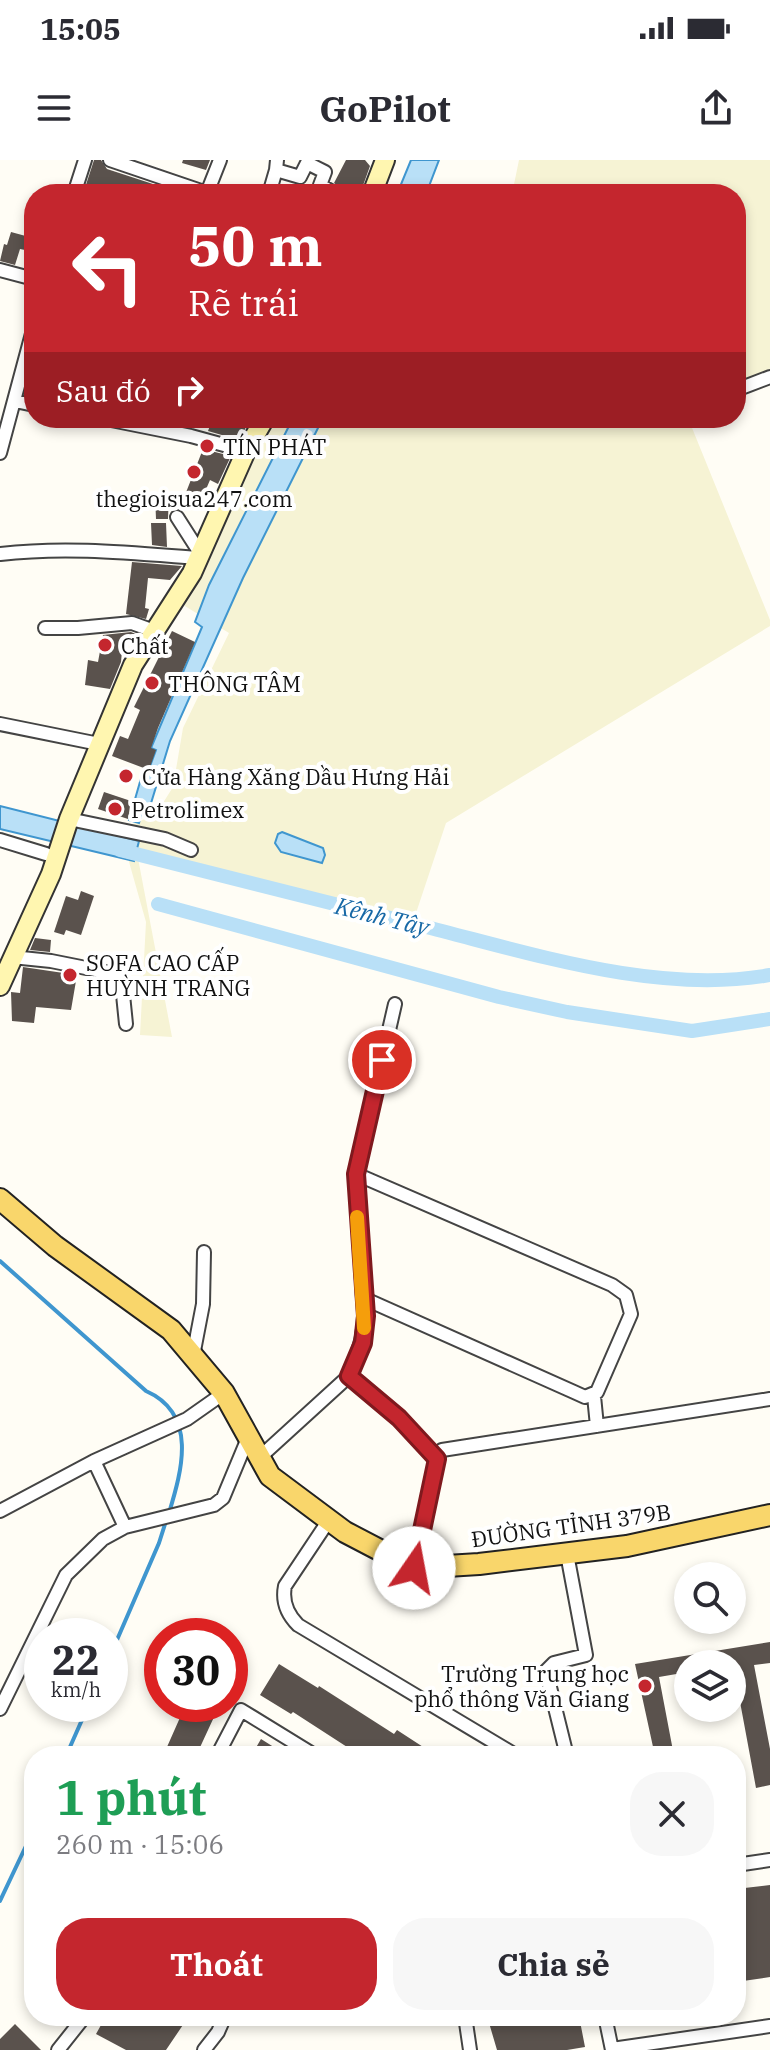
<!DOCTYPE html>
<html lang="vi">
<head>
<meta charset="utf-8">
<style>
	body { margin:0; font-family:"IBM Plex Serif",serif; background:#f7f7f7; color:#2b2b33; height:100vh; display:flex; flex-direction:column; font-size:30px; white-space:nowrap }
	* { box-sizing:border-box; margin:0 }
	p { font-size:26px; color:#7c7c81 }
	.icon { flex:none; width:44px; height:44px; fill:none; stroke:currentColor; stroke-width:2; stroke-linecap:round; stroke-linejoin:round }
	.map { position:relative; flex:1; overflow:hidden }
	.sheet { position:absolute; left:24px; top:1586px; width:722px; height:280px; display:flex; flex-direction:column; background:#fff; border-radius:32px; box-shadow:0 4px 12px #0003 }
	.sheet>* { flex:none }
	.top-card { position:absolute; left:24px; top:24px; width:722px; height:244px; border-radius:32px; box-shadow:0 4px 12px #0003; background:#c4262e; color:#fff; overflow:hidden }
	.fabs { position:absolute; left:674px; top:1402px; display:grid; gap:16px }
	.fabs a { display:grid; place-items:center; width:72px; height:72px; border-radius:50%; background:#fff; box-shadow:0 4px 12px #0003; font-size:40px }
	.speed { position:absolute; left:24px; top:1458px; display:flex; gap:16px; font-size:40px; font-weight:700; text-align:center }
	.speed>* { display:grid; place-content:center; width:104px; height:104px; border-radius:50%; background:#fff; box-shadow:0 4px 12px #0003; line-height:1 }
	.speed small { font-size:20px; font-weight:400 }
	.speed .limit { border:12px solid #d22; background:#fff; color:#111 }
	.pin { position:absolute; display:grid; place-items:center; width:68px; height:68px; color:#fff; margin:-34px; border:4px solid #fff; border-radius:50%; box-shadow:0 2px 8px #0007 }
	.me { position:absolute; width:88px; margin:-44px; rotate:12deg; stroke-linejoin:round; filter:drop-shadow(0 0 6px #0008) }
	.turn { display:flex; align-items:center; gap:28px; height:168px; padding:0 32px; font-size:36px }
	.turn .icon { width:104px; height:104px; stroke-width:2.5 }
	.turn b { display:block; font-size:56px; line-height:68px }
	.then { display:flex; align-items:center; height:76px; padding:0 32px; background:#0003; gap:16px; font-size:30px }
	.round { display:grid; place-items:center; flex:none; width:84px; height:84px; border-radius:32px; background:#f7f7f7 }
	.summary { display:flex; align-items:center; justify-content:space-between; height:136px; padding:0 32px }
	h1 { font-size:48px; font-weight:800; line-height:60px; color:#1e9e55 }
	.cta { display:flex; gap:16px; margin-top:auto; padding:16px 32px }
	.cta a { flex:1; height:92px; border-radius:32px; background:#c4262e; color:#fff; font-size:32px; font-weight:800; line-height:92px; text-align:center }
	.cta a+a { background:#f7f7f7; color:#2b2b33 }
	.status { display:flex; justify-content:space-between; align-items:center; height:56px; padding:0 40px; background:#fff; direction:ltr }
	.status svg { height:22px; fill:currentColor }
	header { display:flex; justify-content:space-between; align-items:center; height:104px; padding:0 32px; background:#fff; font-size:36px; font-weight:800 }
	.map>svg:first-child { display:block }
</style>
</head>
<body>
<div class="status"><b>15:05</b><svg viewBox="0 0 49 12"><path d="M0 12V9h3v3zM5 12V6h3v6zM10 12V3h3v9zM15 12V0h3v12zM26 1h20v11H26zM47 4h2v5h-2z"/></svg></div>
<header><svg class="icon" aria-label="menu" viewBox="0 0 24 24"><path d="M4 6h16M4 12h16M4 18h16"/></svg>GoPilot<svg class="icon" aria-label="share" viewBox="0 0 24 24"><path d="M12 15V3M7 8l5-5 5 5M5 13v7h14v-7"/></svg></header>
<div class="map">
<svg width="770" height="1890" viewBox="0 0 770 1890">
	<rect width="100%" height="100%" fill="#fffdf5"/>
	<path fill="#f6f3d4" d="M519 0H770V219L736 231V34H512Z
		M265 258H688L770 460V466L446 663 412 765 137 693 172 877 140 875 146 762 120 670 156 654 173 627 183 568 229 473 175 440Z"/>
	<path fill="#b9e0f7" stroke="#3f96cf" stroke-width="2" d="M411 0H439L426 34H397Z
		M293 258H323L243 418 170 581 148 653 142 652 139 663 129 660 144 608 149 609 156 590 151 588 202 467 195 462 209 425Z
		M0 646 139 681 134 701 0 669Z
		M282 672 323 688 325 695 322 703 281 692 275 683 278 674Z"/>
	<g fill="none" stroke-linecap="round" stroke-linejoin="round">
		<path stroke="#3f96cf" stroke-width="4" d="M0 1101 146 1231C198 1254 182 1310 169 1353
			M110 1496 159 1383 166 1361
			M66 1596 89 1544
			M0 1741 34 1669"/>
		<path stroke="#b9e0f7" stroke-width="14" d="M120 690C221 716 322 740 422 766 531 793 657 835 770 815
			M158 744 499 837 567 852 692 871 770 859"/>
	</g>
	<path fill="#5a524d" d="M94 0H101L107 9 156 25 154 34H83Z
		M183 0H210L206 10 182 3Z
		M346 0H365L370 6 360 34H348L334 23Z
		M11 72 33 78 30 91 20 89 15 105 0 101 4 84 7 85Z
		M213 258H251L239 280 208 271Z
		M203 289 231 296 218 324 210 320 201 341 185 335Z
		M169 333 168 359H156L155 334Z
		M151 363H166L167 387 152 385Z
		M132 402 182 406 170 420 148 418 145 448 149 449 146 459 126 454Z
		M172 471 195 482 158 568 151 588 156 590 149 610 112 596 120 576 128 579 140 550 134 547Z
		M131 472 136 474V478L134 481 123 480 121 502 110 529 85 525 88 500 98 502 103 475Z
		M104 632 131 641 128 659 98 649Z
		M81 731 94 736 81 775 66 770 64 775 54 772 66 736 78 740Z
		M35 778 51 780 50 792 30 790Z
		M23 807 77 815 71 850 36 847 34 863 12 861 11 832 20 833Z
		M770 1482V1503L754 1505 770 1589V1625L756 1628 733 1504H688V1512L659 1517 674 1596H655L635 1504Z
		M279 1504 318 1528 319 1526 394 1574 397 1570 437 1596H361L293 1552 291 1554 260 1535Z
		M186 1544H220L196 1596H163Z
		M261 1579 288 1596H251Z
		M770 1725V1817L736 1822V1729Z
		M106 1856H189L166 1890H126L96 1874Z
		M487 1856H524L527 1865 579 1856 585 1887 567 1890H497Z
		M15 1864 41 1890H0V1879Z"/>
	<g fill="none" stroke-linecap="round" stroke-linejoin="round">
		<defs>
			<path id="street" d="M110 0 210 34
				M277 0 276 10 300 17 307 3 325 12 320 25 336 34
				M207 33 220 0
				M74 34 85 0
				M269 34 276 10
				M0 110 34 119
				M736 230 770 217
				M15 241 34 245
				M101 258 191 276 246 291
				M0 293 34 166
				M177 357 200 393
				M0 394C66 386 132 393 198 398
				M45 468H78L132 463 154 471
				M0 564 99 584
				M69 659 165 679 191 690
				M0 680 46 694
				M12 797 51 801 121 815 126 864
				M356 1014 612 1125 626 1135 631 1154 597 1232 585 1237 574 1232 363 1138 356 1014 395 844
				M363 1138C367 1168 360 1189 349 1216L399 1258 437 1299
				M193 1196 203 1144 204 1092
				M594 1236 597 1266
				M259 1298 349 1216
				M0 1351 94 1301 187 1259 224 1233
				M329 1360 285 1426C282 1441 287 1454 298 1465L517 1596
				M125 1367 214 1345 223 1338 248 1278
				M567 1394 586 1495 554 1503 546 1511 567 1596
				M414 1408 437 1299 442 1290 770 1239
				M0 1549 66 1415 103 1379 125 1367 94 1301
				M217 1596 241 1550 316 1596
				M736 1705 770 1700
				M465 1856 470 1890
				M605 1856 612 1890
				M612 1889 770 1866
				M58 1890 85 1856
				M204 1890 218 1872 225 1856"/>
			<path id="secondary" d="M372 34 385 0
				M0 826 51 714 69 659 133 505 192 413 246 291 265 258"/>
			<path id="primary" d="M0 1039 55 1086 171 1170 224 1233 270 1316 345 1372 414 1408 479 1404 627 1386 770 1355"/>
		</defs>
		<use href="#street" stroke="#444" stroke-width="16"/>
		<use href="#secondary" stroke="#333" stroke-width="22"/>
		<use href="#primary" stroke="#222" stroke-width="24"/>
		<use href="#street" stroke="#fff" stroke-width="12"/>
		<use href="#secondary" stroke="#fff6b0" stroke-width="18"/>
		<use href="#primary" stroke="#f9d66b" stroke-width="20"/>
	</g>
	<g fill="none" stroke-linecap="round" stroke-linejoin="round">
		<defs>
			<path id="route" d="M382 900 356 1014 366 1156 363 1183 349 1216 399 1258 437 1299 414 1408"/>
		</defs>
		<use href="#route" stroke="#7f191e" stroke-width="20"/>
		<use href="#route" stroke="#c4262e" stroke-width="14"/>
		<path stroke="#f59e0b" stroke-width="14" d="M357 1057 364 1168"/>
	</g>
	<g fill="#c4262e" stroke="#fff" stroke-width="3">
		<circle cx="207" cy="286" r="8"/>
		<circle cx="194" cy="312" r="8"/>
		<circle cx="105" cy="485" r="8"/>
		<circle cx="152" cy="523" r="8"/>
		<circle cx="126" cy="616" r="8"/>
		<circle cx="115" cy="649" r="8"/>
		<circle cx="70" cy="815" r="8"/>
		<circle cx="645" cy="1526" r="8"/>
	</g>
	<g text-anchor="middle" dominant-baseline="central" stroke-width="8" stroke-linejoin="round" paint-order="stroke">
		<g font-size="22" fill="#111" stroke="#fff" text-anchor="start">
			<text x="223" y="286">TÍN PHÁT</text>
			<text x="194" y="338" text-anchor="middle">thegioisua247.com</text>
			<text x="121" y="485">Chất</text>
			<text x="168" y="523">THÔNG TÂM</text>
			<text x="142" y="616">Cửa Hàng Xăng Dầu Hưng Hải</text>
			<text x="131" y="649">Petrolimex</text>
			<text x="86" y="802">SOFA CAO CẤP<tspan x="86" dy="25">HUỲNH TRANG</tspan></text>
			<text x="629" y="1513" text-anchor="end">Trường Trung học<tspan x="629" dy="25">phổ thông Văn Giang</tspan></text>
		</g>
		<g font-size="22" fill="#111" stroke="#fff">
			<text transform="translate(571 1365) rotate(-8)">ĐƯỜNG TỈNH 379B</text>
		</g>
		<g font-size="24" font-style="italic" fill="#1768a6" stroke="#fff">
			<text transform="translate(382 756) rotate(14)">Kênh Tây</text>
		</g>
	</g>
</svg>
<div class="fabs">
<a><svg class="icon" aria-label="search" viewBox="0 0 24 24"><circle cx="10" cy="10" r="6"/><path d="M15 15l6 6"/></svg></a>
<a><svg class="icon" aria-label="layers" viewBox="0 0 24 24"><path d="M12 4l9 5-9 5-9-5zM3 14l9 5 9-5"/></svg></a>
</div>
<div class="speed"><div>22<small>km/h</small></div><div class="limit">30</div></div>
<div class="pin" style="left:382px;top:900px;background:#d93025"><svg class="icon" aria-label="arrive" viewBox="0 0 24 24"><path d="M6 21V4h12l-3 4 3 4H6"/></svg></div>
<svg class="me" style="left:414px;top:1408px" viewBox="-20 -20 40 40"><circle r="19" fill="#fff"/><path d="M0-13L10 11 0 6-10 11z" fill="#c4262e"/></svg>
<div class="top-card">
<div class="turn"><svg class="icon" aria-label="left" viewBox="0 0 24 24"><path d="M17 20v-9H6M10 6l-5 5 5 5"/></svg><div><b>50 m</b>Rẽ trái</div></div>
<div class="then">Sau đó<svg class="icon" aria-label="right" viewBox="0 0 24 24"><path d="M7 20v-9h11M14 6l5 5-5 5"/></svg></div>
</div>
<section class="sheet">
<div class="summary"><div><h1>1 phút</h1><p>260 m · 15:06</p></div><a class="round"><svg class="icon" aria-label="close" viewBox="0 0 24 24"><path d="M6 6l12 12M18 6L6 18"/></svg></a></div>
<div class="cta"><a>Thoát</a><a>Chia sẻ</a></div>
</section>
</div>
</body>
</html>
